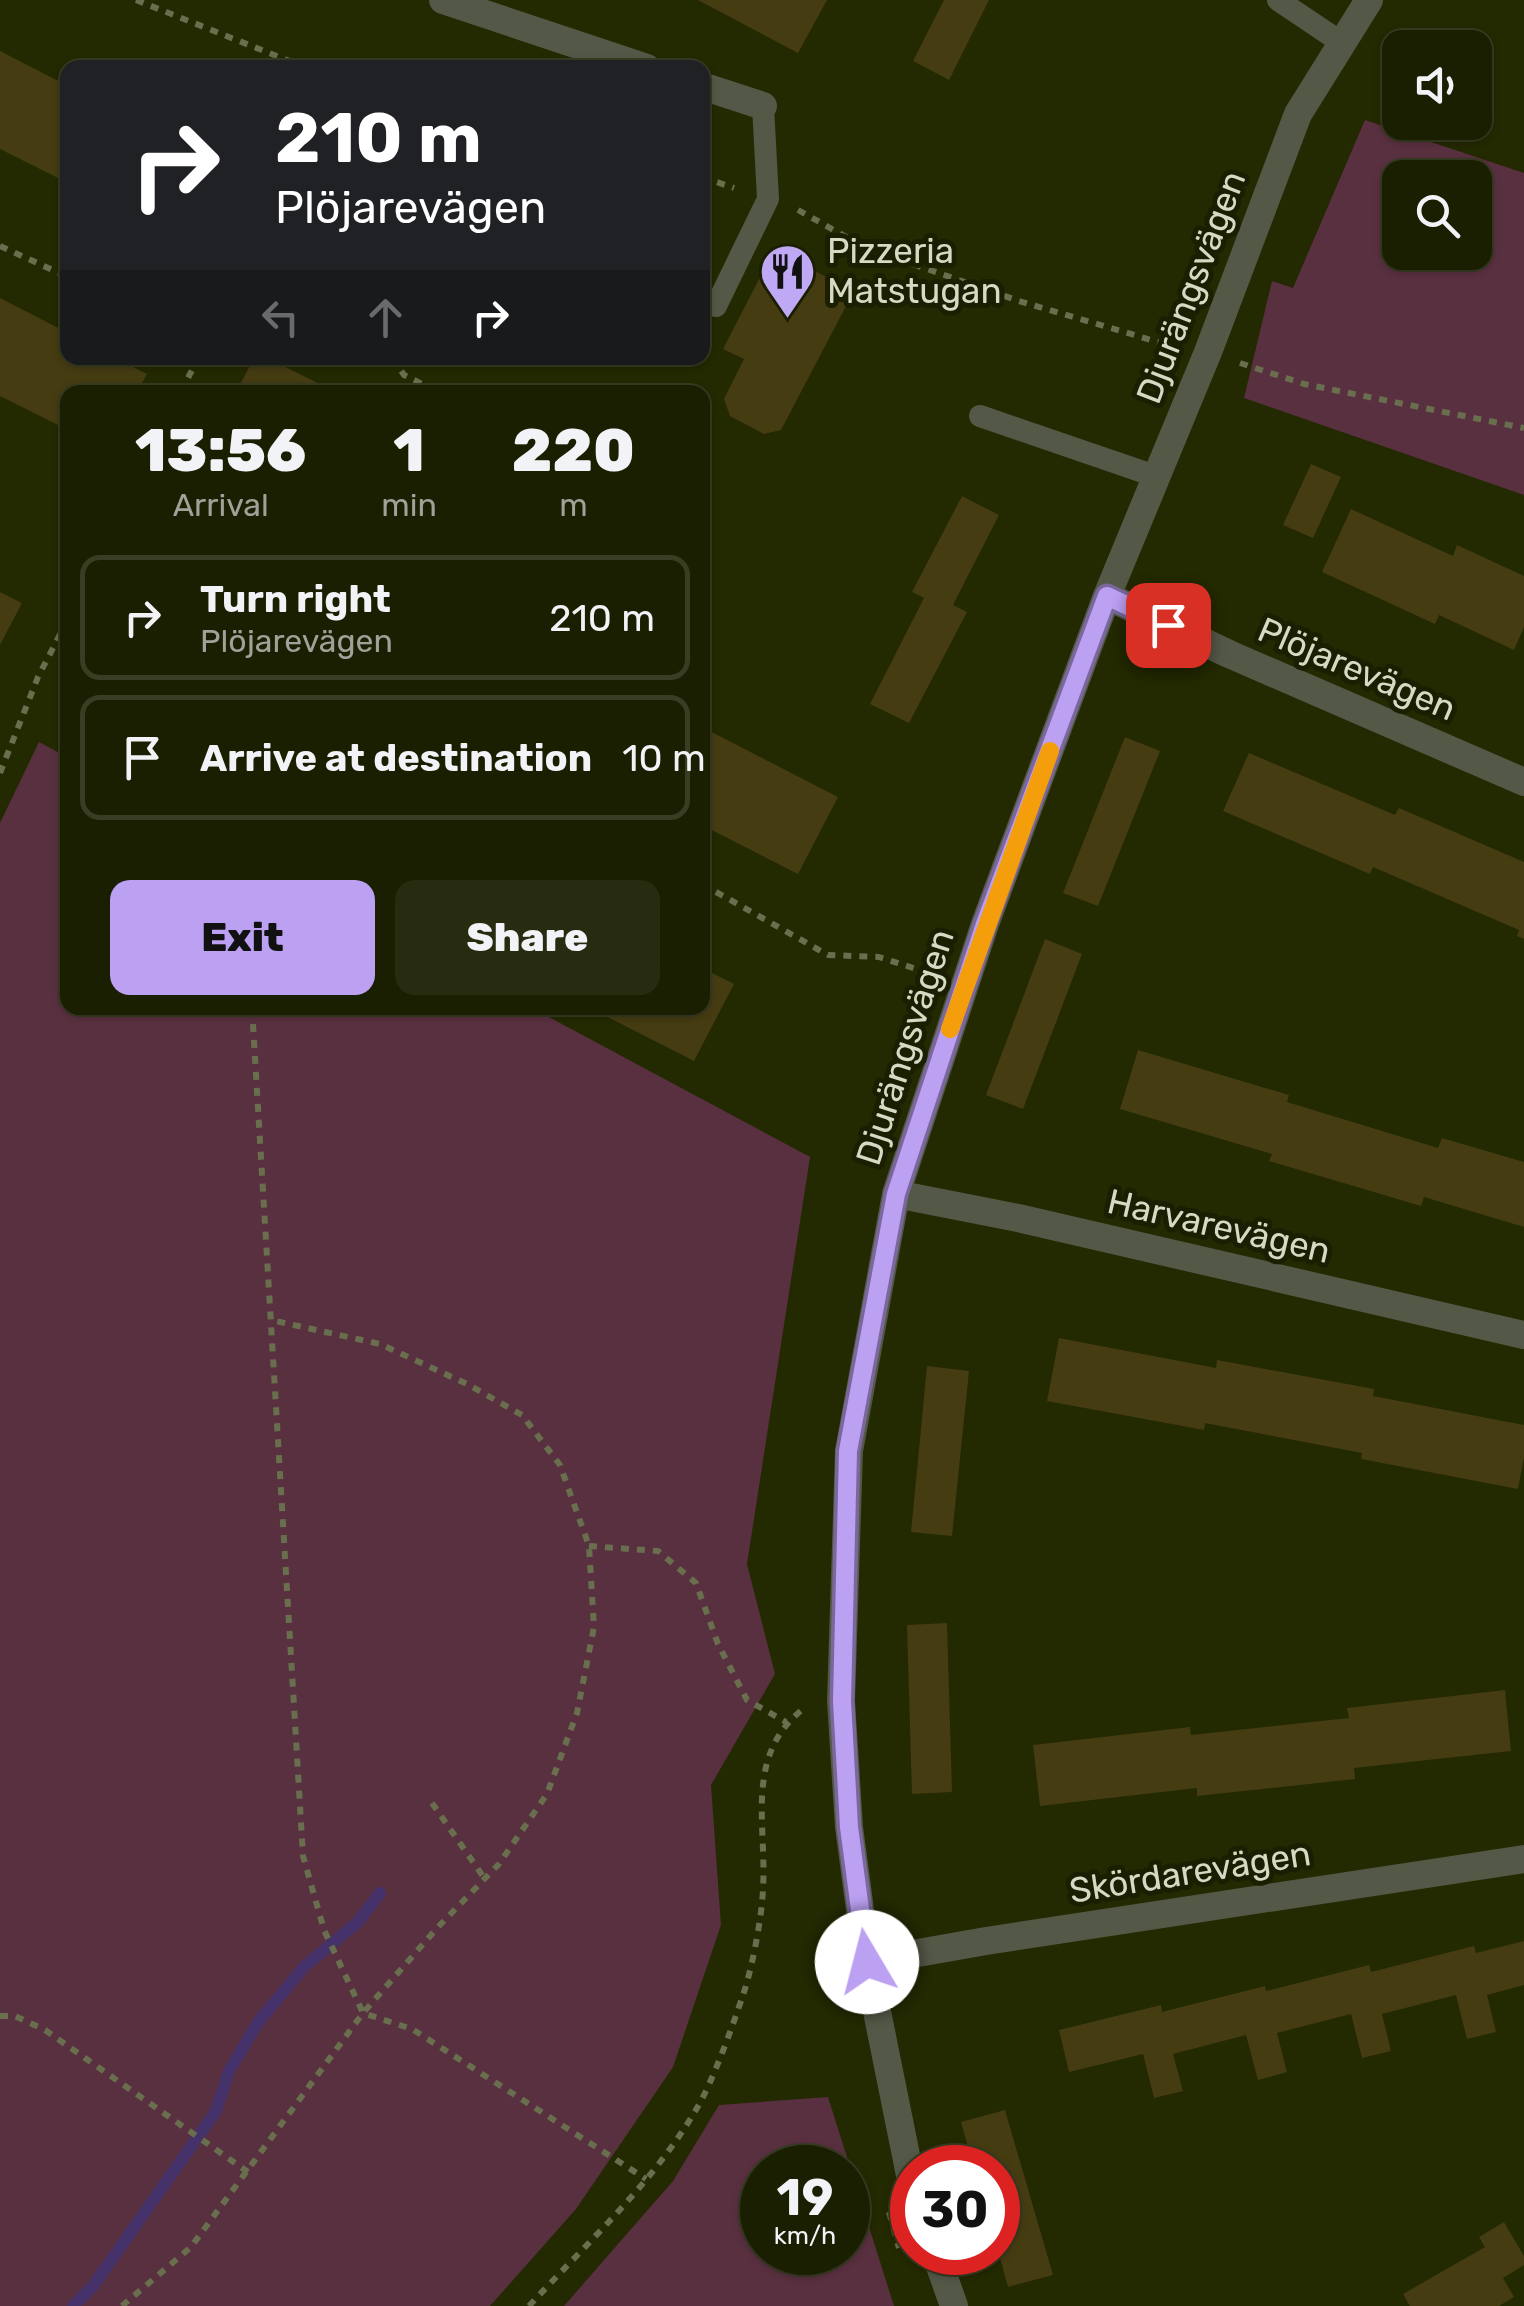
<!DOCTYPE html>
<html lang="en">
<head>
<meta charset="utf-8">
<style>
	body { margin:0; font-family:Rubik,sans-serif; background:#272c10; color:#f1f3f6; height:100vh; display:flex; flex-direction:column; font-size:38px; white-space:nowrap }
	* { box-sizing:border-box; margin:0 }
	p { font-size:32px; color:#9fa299 }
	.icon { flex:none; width:55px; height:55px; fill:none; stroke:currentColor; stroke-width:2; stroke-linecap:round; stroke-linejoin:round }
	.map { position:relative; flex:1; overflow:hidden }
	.details { position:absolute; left:60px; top:385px; width:650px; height:630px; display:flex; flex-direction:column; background:#1a1f01; border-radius:20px; box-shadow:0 2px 8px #0004,0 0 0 2px #383d23 }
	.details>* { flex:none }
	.banner { position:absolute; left:60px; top:60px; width:650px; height:305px; border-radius:20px; box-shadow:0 2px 8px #0004,0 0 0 2px #383d23; background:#202124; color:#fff; overflow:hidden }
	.buttons { position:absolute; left:1382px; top:30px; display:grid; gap:20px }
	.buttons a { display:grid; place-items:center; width:110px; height:110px; border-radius:20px; background:#1a1f01; box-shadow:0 2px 8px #0004,0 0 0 2px #383d23; font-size:50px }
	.speed { position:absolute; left:740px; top:2145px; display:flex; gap:20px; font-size:50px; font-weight:700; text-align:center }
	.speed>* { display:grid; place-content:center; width:130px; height:130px; border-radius:50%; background:#1a1f01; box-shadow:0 2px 8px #0004,0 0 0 2px #383d23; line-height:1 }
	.speed small { font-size:25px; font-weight:400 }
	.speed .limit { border:15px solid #d22; background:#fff; color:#111 }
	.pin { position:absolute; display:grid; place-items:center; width:85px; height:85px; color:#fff; margin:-42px; border-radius:20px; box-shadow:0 5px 15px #0006 }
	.me { position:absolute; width:110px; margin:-55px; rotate:352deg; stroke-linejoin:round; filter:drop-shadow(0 0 8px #0008) }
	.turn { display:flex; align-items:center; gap:35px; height:210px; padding:0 50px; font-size:45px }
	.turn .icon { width:130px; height:130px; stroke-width:2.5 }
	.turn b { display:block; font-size:70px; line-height:85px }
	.lanes { display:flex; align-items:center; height:95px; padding:0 50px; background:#0003; justify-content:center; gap:50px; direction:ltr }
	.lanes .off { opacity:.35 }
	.eta { display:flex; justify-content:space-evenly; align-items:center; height:170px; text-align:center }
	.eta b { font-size:60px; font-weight:800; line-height:70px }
	.button { display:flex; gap:20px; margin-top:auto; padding:20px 50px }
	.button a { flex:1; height:115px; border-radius:20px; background:#bca0f2; color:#111; font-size:40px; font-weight:800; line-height:115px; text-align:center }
	.button a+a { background:#272c10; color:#f1f3f6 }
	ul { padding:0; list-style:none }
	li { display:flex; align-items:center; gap:30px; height:125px; margin:0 20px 15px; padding:0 30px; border:5px solid #383d23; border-radius:20px }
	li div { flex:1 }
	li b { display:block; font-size:38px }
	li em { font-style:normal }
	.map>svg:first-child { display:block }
</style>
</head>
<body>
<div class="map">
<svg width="1524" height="2306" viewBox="0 0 1524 2306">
	<rect width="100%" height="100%" fill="#232901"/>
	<path fill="#59303f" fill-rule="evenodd" d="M1365 120 1524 173V495L1244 398 1272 281 1293 288ZM1400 178H1475V252H1400Z
		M39 742 67 757 68 1008H532L810 1157 747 1564 775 1674 711 1785 721 1925 673 2067 576 2209 490 2306H0V823Z
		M828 2097 894 2306H564L673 2181 719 2105ZM762 2168H848V2252H762Z"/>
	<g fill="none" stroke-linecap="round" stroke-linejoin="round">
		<path stroke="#45326a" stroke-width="12" d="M73 2306 93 2286 216 2111 229 2071 259 2021 305 1966 358 1922 380 1893"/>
	</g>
	<path fill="#453c12" d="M698 0H827L798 53Z
		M944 0H989L949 80 913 61Z
		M0 51 68 86V183L0 149Z
		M774 250 854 291 781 430 764 434 730 416 724 399 744 359 723 349Z
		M0 298 68 333V358H115L147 374 137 392H68V430L0 396Z
		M254 358H267L336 392H236Z
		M1311 464 1341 477 1313 538 1283 525Z
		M962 496 999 515 953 605 967 612 909 723 870 704 924 598 912 592Z
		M1351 509 1453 556 1457 545 1524 576V627L1514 650 1439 615 1435 624 1322 572Z
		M0 592 22 603 0 645Z
		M702 727 838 797 798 874 702 825Z
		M1125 737 1160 751 1098 906 1063 893Z
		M1249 753 1395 815 1399 808 1524 862V939L1517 936 1519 930 1373 867 1370 874 1223 811Z
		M1045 939 1082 954 1023 1109 986 1095Z
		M702 968 734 984 694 1061 590 1008H702Z
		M1138 1050 1289 1095 1287 1102 1438 1148 1442 1138 1524 1162V1227L1424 1197 1421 1206 1269 1161 1272 1154 1120 1109Z
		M1059 1338 1216 1368 1217 1360 1374 1389 1373 1396 1524 1425V1457L1518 1489 1361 1459 1362 1453 1205 1423 1204 1430 1047 1401Z
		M927 1366 969 1371 952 1536 911 1532Z
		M947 1623 952 1792 912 1794 907 1625Z
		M1505 1690 1511 1751 1354 1768 1355 1779 1197 1796V1788L1040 1806 1033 1745 1190 1727 1191 1735 1349 1718 1347 1708Z
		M1524 1941V1985L1487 1995 1496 2032 1467 2039 1456 1995 1382 2014 1391 2051 1362 2058 1351 2014 1277 2033 1287 2072 1258 2080 1246 2035 1173 2054 1183 2091 1154 2098 1143 2054 1069 2072 1059 2030 1161 2005 1162 2012 1265 1986 1266 1991 1369 1965 1371 1972 1474 1946 1476 1953Z
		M1005 2110 1053 2275 1008 2287 998 2250V2168H974L961 2122Z
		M1504 2222 1524 2256V2265L1503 2278 1514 2297 1499 2306H1410L1403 2294 1485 2247 1479 2237Z"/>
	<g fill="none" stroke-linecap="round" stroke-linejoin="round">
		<path stroke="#696f4e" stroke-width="6" stroke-dasharray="8 8" stroke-linecap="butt" d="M136 0 307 68
			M702 177 734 188
			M798 210 864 247 1019 301 1175 347
			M0 246 68 277
			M392 358 404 375 438 392
			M1240 363 1304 384 1524 428
			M181 392 198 358
			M0 773 38 677 68 619
			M702 884 828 955 879 957 935 975
			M252 1008 303 1856 324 1930 363 2013 412 2029 646 2179
			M589 1546 658 1551 696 1583 718 1644 747 1700 786 1722
			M432 1803 485 1879
			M0 2016H15L45 2030 248 2172
			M889 2212 899 2248
			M122 2306 191 2247 363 2013 438 1927 499 1864 547 1794 577 1713 594 1627 589 1546 560 1465 522 1415 467 1384 380 1344 271 1320
			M529 2306C587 2243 654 2182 697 2108 713 2081 733 2025 743 1995 752 1969 762 1917 763 1889 767 1822 743 1753 807 1706"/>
		<path stroke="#545847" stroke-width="22" d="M1278 0 1342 43
			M716 306 768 199 763 106
			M980 416 1155 476"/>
		<path stroke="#545847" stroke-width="28" d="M443 0 647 68
			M702 86 763 106
			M1107 596 1229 654 1524 782
			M896 1194 1018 1218 1524 1335
			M867 1962 986 1941 1524 1859
			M912 2185 867 1962 849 1827 841 1701 849 1451 896 1194 985 924 1107 596 1208 352 1298 114 1369 0
			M935 2252 954 2306"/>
	</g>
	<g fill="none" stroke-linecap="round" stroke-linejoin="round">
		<defs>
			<path id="route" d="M867 1962 849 1827 842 1701 848 1451 896 1194 985 924 1107 596 1168 625"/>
		</defs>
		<use href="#route" stroke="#7a689d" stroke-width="25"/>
		<use href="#route" stroke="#bca0f2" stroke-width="18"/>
		<path stroke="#f59e0b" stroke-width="18" d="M950 1029 1050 751"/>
	</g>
	<defs>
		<symbol id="restaurant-pin" viewBox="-11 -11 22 30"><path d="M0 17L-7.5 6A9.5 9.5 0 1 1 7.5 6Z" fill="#bfa9f4" stroke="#1a1f02"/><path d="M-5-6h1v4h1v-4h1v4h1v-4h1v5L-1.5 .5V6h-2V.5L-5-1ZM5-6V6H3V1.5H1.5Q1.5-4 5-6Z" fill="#111"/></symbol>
	</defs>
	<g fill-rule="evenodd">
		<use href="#restaurant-pin" x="756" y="240" width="63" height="86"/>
	</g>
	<g text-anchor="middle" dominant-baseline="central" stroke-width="10" stroke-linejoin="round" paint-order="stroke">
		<g font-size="35" fill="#d5dac4" stroke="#1a1f02" text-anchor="start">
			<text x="827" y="251">Pizzeria<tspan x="827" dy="40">Matstugan</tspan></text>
		</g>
		<g font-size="35" fill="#d5dac4" stroke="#1a1f02">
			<text transform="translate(1191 287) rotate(-69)">Djurängsvägen</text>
			<text transform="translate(1357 669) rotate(23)">Plöjarevägen</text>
			<text transform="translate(905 1047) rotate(-72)">Djurängsvägen</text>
			<text transform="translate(1219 1226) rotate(13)">Harvarevägen</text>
			<text transform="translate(1190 1872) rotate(-9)">Skördarevägen</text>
		</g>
	</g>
</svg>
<div class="buttons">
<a><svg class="icon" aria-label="sound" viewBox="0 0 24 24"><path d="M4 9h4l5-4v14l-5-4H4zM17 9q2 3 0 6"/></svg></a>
<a><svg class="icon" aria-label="search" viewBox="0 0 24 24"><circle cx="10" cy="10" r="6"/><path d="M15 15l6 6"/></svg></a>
</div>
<div class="speed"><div>19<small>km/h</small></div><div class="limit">30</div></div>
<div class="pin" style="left:1168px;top:625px;background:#d93025"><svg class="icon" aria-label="arrive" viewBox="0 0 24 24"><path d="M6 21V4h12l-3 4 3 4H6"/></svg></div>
<svg class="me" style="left:867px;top:1962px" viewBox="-20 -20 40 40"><circle r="19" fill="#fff"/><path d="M0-13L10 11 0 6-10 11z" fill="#bca0f2"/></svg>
<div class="banner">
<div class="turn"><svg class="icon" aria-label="right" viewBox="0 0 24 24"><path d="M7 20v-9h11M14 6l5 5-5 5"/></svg><div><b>210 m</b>Plöjarevägen</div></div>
<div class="lanes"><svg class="icon off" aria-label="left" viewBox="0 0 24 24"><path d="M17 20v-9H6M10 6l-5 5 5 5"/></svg><svg class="icon off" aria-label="ahead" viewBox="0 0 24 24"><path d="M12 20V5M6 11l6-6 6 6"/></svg><svg class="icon" aria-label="right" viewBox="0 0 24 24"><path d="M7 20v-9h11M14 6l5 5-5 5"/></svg></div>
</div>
<section class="details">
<div class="eta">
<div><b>13:56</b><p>Arrival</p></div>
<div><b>1</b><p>min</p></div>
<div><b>220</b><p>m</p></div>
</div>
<ul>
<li><svg class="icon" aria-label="right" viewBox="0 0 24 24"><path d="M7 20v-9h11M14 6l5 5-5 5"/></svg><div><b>Turn right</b><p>Plöjarevägen</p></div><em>210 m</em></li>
<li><svg class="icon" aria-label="arrive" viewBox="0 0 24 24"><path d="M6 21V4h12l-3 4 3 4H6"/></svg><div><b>Arrive at destination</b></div><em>10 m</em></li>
</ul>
<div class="button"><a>Exit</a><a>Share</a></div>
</section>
</div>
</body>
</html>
